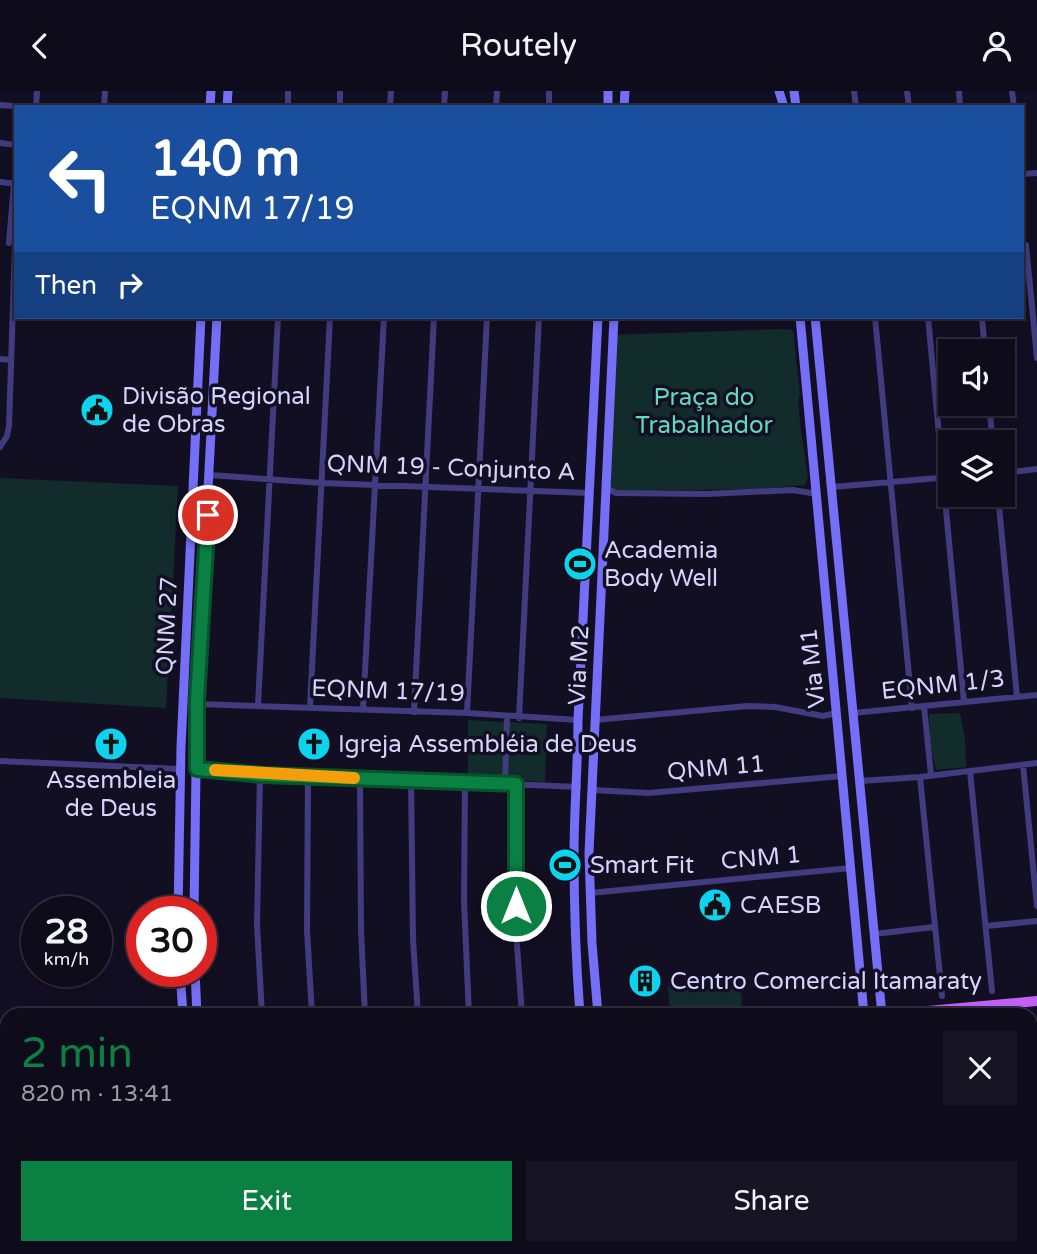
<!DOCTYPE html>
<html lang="en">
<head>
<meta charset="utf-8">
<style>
	body { margin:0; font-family:"Varela Round",sans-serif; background:#171423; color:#f1f3f6; height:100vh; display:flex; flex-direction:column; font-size:26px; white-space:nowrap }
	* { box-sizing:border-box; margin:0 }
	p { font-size:23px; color:#9b9ba2 }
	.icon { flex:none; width:38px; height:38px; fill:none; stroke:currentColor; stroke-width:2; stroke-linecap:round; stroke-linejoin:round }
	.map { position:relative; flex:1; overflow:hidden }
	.details { position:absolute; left:0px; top:917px; width:1038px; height:247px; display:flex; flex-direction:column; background:#0e0b1a; border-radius:21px 21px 0 0; box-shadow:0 4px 10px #0003,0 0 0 2px #2e2b39 }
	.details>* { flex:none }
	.guide { position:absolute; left:14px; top:14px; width:1010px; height:214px; border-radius:0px; box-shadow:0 4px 10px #0003,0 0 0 2px #2e2b39; background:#1a4fa0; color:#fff; overflow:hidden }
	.tools { position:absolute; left:938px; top:248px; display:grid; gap:14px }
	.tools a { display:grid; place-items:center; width:77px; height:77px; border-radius:0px; background:#0e0b1a; box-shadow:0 4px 10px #0003,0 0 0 2px #2e2b39; font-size:35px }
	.speed { position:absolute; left:21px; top:805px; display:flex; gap:14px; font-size:35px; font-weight:700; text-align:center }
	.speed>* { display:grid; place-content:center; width:91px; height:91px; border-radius:50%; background:#0e0b1a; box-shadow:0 4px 10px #0003,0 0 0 2px #2e2b39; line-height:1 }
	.speed small { font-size:18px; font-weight:400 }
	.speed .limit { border:10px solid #d22; background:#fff; color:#111 }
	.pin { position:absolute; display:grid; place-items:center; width:60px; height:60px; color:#fff; margin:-30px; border:4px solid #fff; border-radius:50%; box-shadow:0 2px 7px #0007 }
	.me { position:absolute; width:77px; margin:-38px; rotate:0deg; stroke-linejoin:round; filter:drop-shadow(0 0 5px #0008) }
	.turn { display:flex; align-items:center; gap:24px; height:147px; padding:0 21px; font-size:32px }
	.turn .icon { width:91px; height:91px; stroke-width:2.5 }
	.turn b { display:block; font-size:49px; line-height:60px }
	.then { display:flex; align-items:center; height:66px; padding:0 21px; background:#0003; gap:14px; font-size:26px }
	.round { display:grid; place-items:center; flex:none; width:74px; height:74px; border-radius:0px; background:#171423 }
	.summary { display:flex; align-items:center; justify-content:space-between; height:119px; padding:0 21px }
	h1 { font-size:42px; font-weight:600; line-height:52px; color:#0b8043 }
	.button { display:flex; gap:14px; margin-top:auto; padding:14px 21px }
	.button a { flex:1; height:80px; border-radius:0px; background:#0b8043; color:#fff; font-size:28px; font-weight:600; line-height:80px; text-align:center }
	.button a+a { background:#171423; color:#f1f3f6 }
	header { display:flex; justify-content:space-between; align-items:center; height:91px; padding:0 21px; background:#0e0b1a; font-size:32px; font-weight:600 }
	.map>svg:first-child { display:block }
</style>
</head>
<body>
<header><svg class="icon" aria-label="back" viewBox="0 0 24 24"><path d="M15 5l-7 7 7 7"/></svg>Routely<svg class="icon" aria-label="person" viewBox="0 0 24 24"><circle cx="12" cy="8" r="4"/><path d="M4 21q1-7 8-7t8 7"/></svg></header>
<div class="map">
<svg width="1037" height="1163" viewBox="0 0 1037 1163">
	<rect width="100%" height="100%" fill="#130f22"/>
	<path fill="#122c2c" d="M781 238 793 239 800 303C795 312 806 370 808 385L805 394 760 398 612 400 609 398 614 244Z
		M0 387 178 395 166 617 0 607Z
		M960 622 965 648 966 676 936 679 930 652 929 623Z
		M468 629 547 633 545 691 468 686Z
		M741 891 742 924H670L668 895Z"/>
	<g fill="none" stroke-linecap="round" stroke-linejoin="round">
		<path stroke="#403c7f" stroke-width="6" d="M854 0 856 16
			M907 0 909 16
			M959 0 960 16
			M1012 0 1014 16
			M0 14 28 16
			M36 16 37 0
			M104 16 105 0
			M288 16V0
			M340 16V0
			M390 16 391 0
			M444 16 445 0
			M496 16 497 0
			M549 16V0
			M0 52 16 54
			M1022 83 1037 82
			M0 91 16 93
			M9 152 14 93
			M1026 154 1037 267
			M875 226 912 617
			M928 226 964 611
			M982 226 985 261
			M0 268 11 269
			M989 313 993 352
			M0 356 7 345 9 335 15 152
			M1003 382 1037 378
			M210 384 322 392 590 402
			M832 396 950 386
			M606 397 616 402 707 403 793 399 817 403
			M998 404 1017 606
			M197 613 467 622 578 629
			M258 614 278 226
			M924 615 931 684
			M310 616 330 226
			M363 618 384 226
			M414 621 434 226
			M467 622 487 226
			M853 622 1037 604
			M519 627 539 226
			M595 629 748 615 775 616 823 625 837 622
			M0 670 180 678
			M1023 674 1037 815
			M197 678 264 683 578 696
			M970 680 992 900
			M260 683 257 834 262 924
			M308 685 307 839 312 924
			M920 686 942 905
			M360 687 361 839 365 924
			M411 689 413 848 418 924
			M860 690 920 686 1037 672
			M465 691 464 810 469 924
			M505 693 507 626
			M516 693V840L522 924
			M593 699 649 702 842 685
			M590 802 851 777
			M986 835 1037 830
			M874 843 934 836
			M0 1148 7 1163
			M286 1157 287 1163
			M339 1157 340 1163
			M391 1157 393 1163
			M444 1157 446 1163
			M498 1157 499 1163
			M552 1157 553 1163
			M1017 1157V1163"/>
		<path stroke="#756ff8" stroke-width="9" d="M779 0 784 16
			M794 0 796 16
			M210 16 211 0
			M227 16 228 0
			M608 16V0
			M624 16 625 0
			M800 226 864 924
			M815 226 882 924
			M178 821 181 656 201 226
			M194 821 197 609 217 226
			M180 880 183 924
			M195 880 197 924
			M580 924C576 871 574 817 574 763 574 718 578 674 578 629L598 226
			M598 924 592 852 589 762 614 226
			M210 1157 211 1163
			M223 1157 225 1163
			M612 1157 613 1163
			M628 1157 629 1163
			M887 1157 888 1163
			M904 1157 905 1163"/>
		<path stroke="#c25ff7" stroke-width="10" d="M884 924 1037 910
			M1031 934 1037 933
			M0 1007H7
			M0 1032H7"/>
	</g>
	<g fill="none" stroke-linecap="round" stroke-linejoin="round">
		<defs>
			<path id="route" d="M208 424 197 609V678L264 684 516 693V815"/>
		</defs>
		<use href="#route" stroke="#07532c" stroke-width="18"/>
		<use href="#route" stroke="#0b8043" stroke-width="12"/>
		<path stroke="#f59e0b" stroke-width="12" d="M215 679 354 687"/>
	</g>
	<defs>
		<symbol id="civic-disc" viewBox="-11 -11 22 22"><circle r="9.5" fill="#0cd4ef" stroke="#130f22"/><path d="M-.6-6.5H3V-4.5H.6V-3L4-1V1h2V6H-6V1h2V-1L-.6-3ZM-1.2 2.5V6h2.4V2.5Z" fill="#111"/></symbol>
		<symbol id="stadium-disc" viewBox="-11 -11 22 22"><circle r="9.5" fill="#0cd4ef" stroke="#130f22"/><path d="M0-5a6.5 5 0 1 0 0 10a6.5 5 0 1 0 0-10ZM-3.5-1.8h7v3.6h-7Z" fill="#111"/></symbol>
		<symbol id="church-disc" viewBox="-11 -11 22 22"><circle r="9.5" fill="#0cd4ef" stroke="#130f22"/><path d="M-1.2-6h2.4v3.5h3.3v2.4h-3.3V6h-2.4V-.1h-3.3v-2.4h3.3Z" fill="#111"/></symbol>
		<symbol id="building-disc" viewBox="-11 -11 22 22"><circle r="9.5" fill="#0cd4ef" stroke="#130f22"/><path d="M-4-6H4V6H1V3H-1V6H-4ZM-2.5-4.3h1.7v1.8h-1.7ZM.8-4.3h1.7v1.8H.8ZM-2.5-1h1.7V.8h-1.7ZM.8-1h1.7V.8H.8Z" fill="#111"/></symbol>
	</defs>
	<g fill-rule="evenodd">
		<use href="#civic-disc" x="78" y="300" width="38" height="38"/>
		<use href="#stadium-disc" x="561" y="454" width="38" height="38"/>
		<use href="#church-disc" x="92" y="634" width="38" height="38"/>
		<use href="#church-disc" x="295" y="634" width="38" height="38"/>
		<use href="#stadium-disc" x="546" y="755" width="38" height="38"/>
		<use href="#civic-disc" x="696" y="795" width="38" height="38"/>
		<use href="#building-disc" x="626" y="871" width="38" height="38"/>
	</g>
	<g text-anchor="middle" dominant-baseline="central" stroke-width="7" stroke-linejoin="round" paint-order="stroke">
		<g font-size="24" fill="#d8d3fd" stroke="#130f22" text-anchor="start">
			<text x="122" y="305">Divisão Regional<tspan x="122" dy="28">de Obras</tspan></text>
			<text x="604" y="459">Academia<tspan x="604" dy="28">Body Well</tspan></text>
			<text x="338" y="653">Igreja Assembléia de Deus</text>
			<text x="111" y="689" text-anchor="middle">Assembleia<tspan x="111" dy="28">de Deus</tspan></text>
			<text x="590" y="774">Smart Fit</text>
			<text x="740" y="814">CAESB</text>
			<text x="670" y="890">Centro Comercial Itamaraty</text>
		</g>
		<g font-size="24" fill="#62d9be" stroke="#130f22">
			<text x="704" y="306">Praça do<tspan x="704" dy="28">Trabalhador</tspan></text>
		</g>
		<g font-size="24" fill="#d8d3fd" stroke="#130f22">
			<text transform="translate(451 377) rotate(2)">QNM 19 - Conjunto A</text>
			<text transform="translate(167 535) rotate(-87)">QNM 27</text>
			<text transform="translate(579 574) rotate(-87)">Via M2</text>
			<text transform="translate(813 577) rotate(-96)">Via M1</text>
			<text transform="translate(943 594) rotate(-6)">EQNM 1/3</text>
			<text transform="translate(388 600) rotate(2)">EQNM 17/19</text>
			<text transform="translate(716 677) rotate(-5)">QNM 11</text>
			<text transform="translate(761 767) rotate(-5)">CNM 1</text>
		</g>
	</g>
</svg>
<div class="tools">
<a><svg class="icon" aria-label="sound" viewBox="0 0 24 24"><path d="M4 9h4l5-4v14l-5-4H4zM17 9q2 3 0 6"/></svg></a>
<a><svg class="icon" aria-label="layers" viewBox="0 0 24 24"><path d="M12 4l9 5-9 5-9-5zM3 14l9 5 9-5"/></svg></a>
</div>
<div class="speed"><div>28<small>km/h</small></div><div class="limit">30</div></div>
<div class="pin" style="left:208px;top:424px;background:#d93025"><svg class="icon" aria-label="arrive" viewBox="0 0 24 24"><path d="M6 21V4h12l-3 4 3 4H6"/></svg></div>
<svg class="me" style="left:516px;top:815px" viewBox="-20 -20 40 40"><circle r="17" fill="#0b8043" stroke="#fff" stroke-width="3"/><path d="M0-11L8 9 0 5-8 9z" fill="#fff"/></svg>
<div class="guide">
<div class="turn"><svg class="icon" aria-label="left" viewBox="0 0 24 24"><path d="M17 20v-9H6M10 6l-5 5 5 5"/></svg><div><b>140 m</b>EQNM 17/19</div></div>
<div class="then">Then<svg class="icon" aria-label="right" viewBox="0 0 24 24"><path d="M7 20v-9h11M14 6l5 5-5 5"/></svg></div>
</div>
<section class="details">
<div class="summary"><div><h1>2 min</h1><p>820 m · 13:41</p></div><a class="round"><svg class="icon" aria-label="close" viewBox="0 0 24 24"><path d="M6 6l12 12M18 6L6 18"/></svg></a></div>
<div class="button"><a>Exit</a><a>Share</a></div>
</section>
</div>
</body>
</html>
